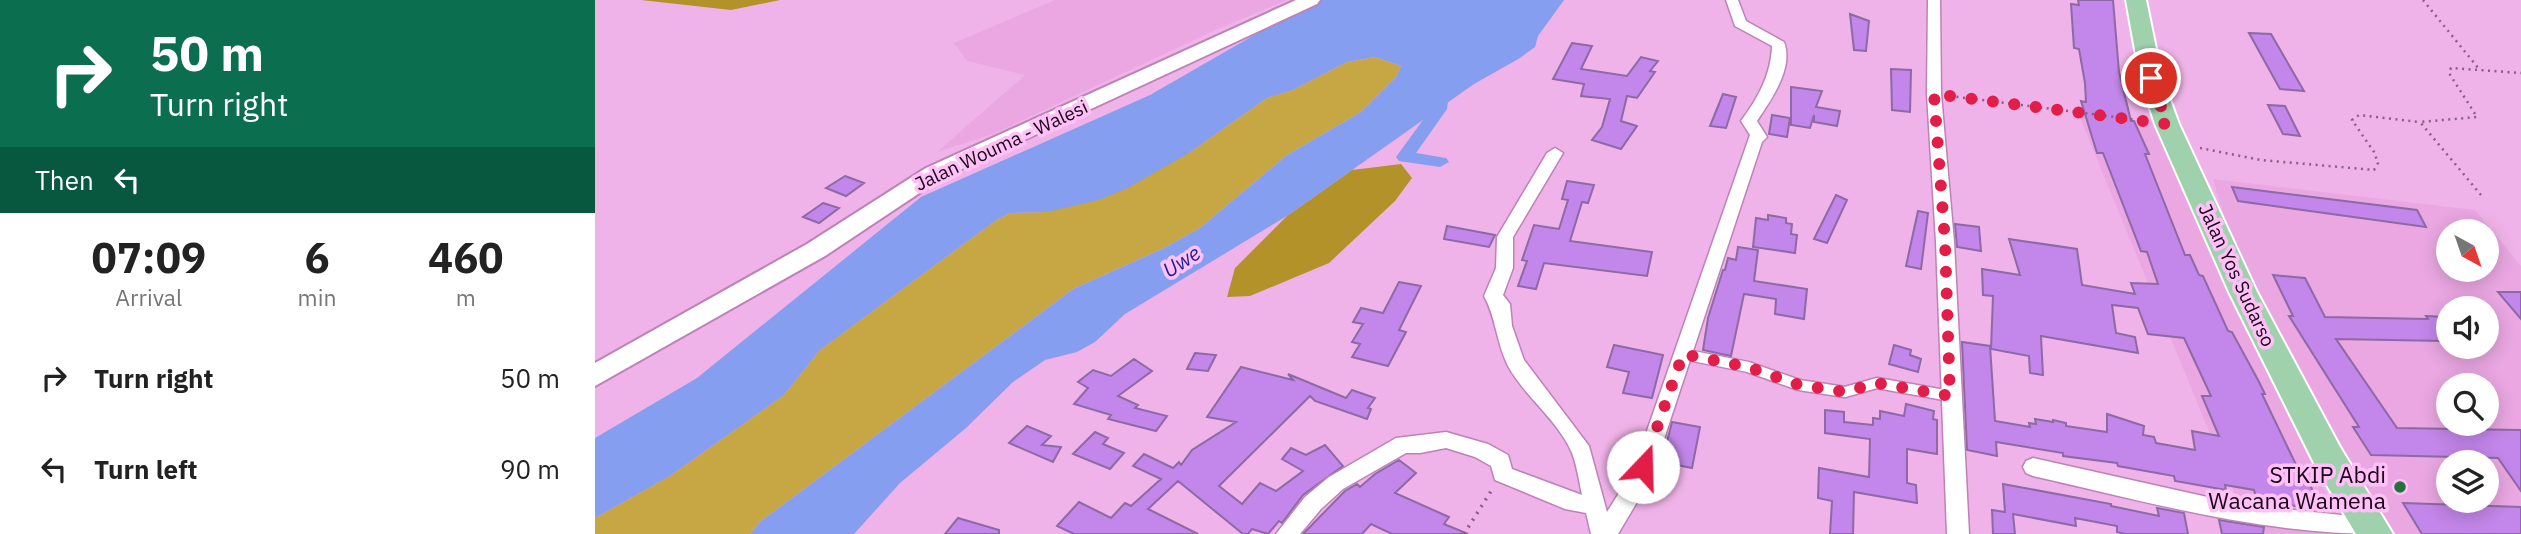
<!DOCTYPE html>
<html lang="en">
<head>
<meta charset="utf-8">
<style>
	body { margin:0; font-family:"IBM Plex Sans",sans-serif; background:#f2f2f2; color:#222; height:100vh; display:flex; flex-direction:column; font-size:26px; white-space:nowrap }
	* { box-sizing:border-box; margin:0 }
	p { font-size:23px; color:#767676 }
	.icon { flex:none; width:38px; height:38px; fill:none; stroke:currentColor; stroke-width:2; stroke-linecap:round; stroke-linejoin:round }
	.map { position:relative; flex:1; overflow:hidden }
	.sheet { display:flex; flex-direction:column; background:#fff; width:595px }
	.sheet>* { flex:none }
	.hud { background:#0b6e4f; color:#fff; overflow:hidden }
	.needle { width:46px; rotate:140deg }
	.fabs { position:absolute; left:1841px; top:219px; display:grid; gap:14px }
	.fabs a { display:grid; place-items:center; width:63px; height:63px; border-radius:50%; background:#fff; box-shadow:0 4px 18px #0003; font-size:35px }
	.pin { position:absolute; display:grid; place-items:center; width:60px; height:60px; color:#fff; margin:-30px; border:4px solid #fff; border-radius:50%; box-shadow:0 2px 7px #0007 }
	.me { position:absolute; width:77px; margin:-38px; rotate:21deg; stroke-linejoin:round; filter:drop-shadow(0 0 5px #0008) }
	.turn { display:flex; align-items:center; gap:24px; height:147px; padding:0 35px; font-size:32px }
	.turn .icon { width:91px; height:91px; stroke-width:2.5 }
	.turn b { display:block; font-size:49px; line-height:60px }
	.then { display:flex; align-items:center; height:66px; padding:0 35px; background:#0003; gap:14px; font-size:26px }
	.eta { display:flex; justify-content:space-evenly; align-items:center; height:119px; text-align:center }
	.eta b { font-size:42px; font-weight:800; line-height:49px }
	ul { padding:0; list-style:none }
	li { display:flex; align-items:center; gap:21px; height:91px; padding:0 35px }
	li div { flex:1 }
	li b { display:block; font-size:26px }
	li em { font-style:normal }
	main { display:flex; flex:1; min-height:0 }
	.map>svg:first-child { display:block }
</style>
</head>
<body>
<main>
<section class="sheet">
<div class="hud">
<div class="turn"><svg class="icon" aria-label="right" viewBox="0 0 24 24"><path d="M7 20v-9h11M14 6l5 5-5 5"/></svg><div><b>50 m</b>Turn right</div></div>
<div class="then">Then<svg class="icon" aria-label="left" viewBox="0 0 24 24"><path d="M17 20v-9H6M10 6l-5 5 5 5"/></svg></div>
</div>
<div class="eta">
<div><b>07:09</b><p>Arrival</p></div>
<div><b>6</b><p>min</p></div>
<div><b>460</b><p>m</p></div>
</div>
<ul>
<li><svg class="icon" aria-label="right" viewBox="0 0 24 24"><path d="M7 20v-9h11M14 6l5 5-5 5"/></svg><div><b>Turn right</b></div><em>50 m</em></li>
<li><svg class="icon" aria-label="left" viewBox="0 0 24 24"><path d="M17 20v-9H6M10 6l-5 5 5 5"/></svg><div><b>Turn left</b></div><em>90 m</em></li>
</ul>
</section>
<div class="map">
<svg width="1926" height="534" viewBox="0 0 1926 534">
	<rect width="100%" height="100%" fill="#f0b3e9"/>
	<path fill="#eaa7e2" fill-rule="evenodd" d="M460 0H693L627 27 398 134 342 152 430 75 372 61 359 43Z
		M1483 113 1564 123 1631 289 1751 534H1662L1648 514Z
		M1618 179 1880 210 1926 266V534H1788L1641 257ZM1853 231H1892V270H1853ZM1853 308H1892V346H1853ZM1853 385H1892V424H1853ZM1853 462H1892V500H1853Z"/>
	<path fill="#c7a743" d="M780 57 806 66 801 77 766 112 692 155 605 228 569 248 478 289 166 521 155 534H0V518L75 476 189 395 225 350 400 221 415 213 452 212 594 153 672 98 698 90 752 62Z"/>
	<path fill="#b29229" d="M46 0H185L136 10Z
		M806 164 817 178 800 201 734 263 655 296 632 297 640 268 692 216 757 170Z"/>
	<path fill="#869ef0" d="M720 0H969L943 36 940 47 925 58 879 84 692 216 530 314 500 342 482 352 450 360 418 382 371 428 305 483 259 534H155L166 521 478 289 569 248 605 228 692 155 766 112 801 77 806 66 780 57 752 62 698 90 672 98 594 153 533 188 504 200 452 212 415 213 400 221 225 350 189 395 75 476 0 518V438L102 378 326 197 555 95Z"/>
	<g fill="none" stroke-linecap="round" stroke-linejoin="round">
		<path fill="#869ef0" fill-rule="evenodd" d="M846 89 854 94 852 109 821 153 851 158 854 162 845 167 804 161 801 157 836 109 838 94Z"/>
	</g>
	<path fill="#c386ea" stroke="#8d69a5" stroke-width="2" d="M1483 0H1518L1524 72 1536 121H1539L1554 154H1550L1590 255H1595L1604 275 1608 276 1633 331 1637 332 1663 380 1670 394H1667L1705 473H1710L1726 510 1662 500 1659 490 1630 485 1631 490 1580 481 1579 476 1523 466 1522 463 1468 456V453L1401 442 1402 456 1372 450 1367 342 1395 346 1400 421 1435 427 1434 423 1441 424 1440 419 1458 422V420L1471 423V426L1512 432V414L1549 426 1548 435 1559 437 1561 443 1600 450 1597 431 1624 436 1607 396H1616L1589 338 1553 334 1543 308 1517 305 1521 333 1540 337 1543 353 1446 336 1448 375 1435 373 1434 356 1396 349 1398 296 1388 295 1387 269 1425 275 1414 239 1482 249 1487 285 1540 294 1536 283 1563 284 1552 252 1546 251 1508 153H1502L1486 101 1491 102 1490 83 1484 49 1479 48 1476 4 1484 5Z
		M1255 14 1274 21 1271 51 1259 50Z
		M1654 33 1676 34 1709 91 1685 89Z
		M977 43 997 46 986 69 1032 76 1046 57 1063 61 1055 71 1060 72 1042 98 1032 96 1026 121 1042 126 1026 149 997 140 1007 127 1015 99 986 96 989 84 958 79Z
		M1296 69 1316 70 1315 112 1297 110Z
		M1196 87 1227 91 1221 107 1245 111 1242 126 1219 122V115L1215 128 1196 125Z
		M1128 94 1141 97 1131 128 1115 126Z
		M1673 105 1690 106 1705 136 1688 134Z
		M1177 115 1195 118 1192 137 1174 134Z
		M250 176 269 183 251 196 231 188Z
		M972 181 999 185 993 203 987 202 975 241 1057 252 1052 276 949 263 941 289 923 286 932 261 927 260 939 225 964 229 973 200 967 199Z
		M1637 187 1822 210 1831 227 1643 201Z
		M1241 195 1252 200 1232 243 1219 239Z
		M228 203 244 208 224 223 208 217Z
		M1323 211 1333 213 1326 269 1311 266Z
		M1173 215 1191 218V223L1197 224 1196 234 1202 235 1200 253 1158 247 1161 218 1173 220Z
		M1360 224 1384 227 1386 251 1362 247Z
		M852 226 900 235 894 247 849 239Z
		M1143 247 1163 250 1159 281 1212 289 1209 319 1180 314 1181 299 1149 294 1136 356 1108 350 1113 318 1128 270H1130L1133 258 1141 260Z
		M1678 275 1710 278 1730 317 1833 319 1831 316 1853 317V345L1850 341 1741 339 1802 428 1926 430V491L1903 458 1776 455 1758 427H1764L1694 316H1698Z
		M804 282 826 286 804 330 811 332 793 366 757 357 765 344 757 342 768 324 758 322 766 308 788 313Z
		M1903 292H1926V319Z
		M1019 345 1068 355 1057 398 1028 393 1034 372 1012 367Z
		M1299 345 1316 350 1315 355 1326 359 1323 372 1294 364Z
		M600 353 621 355 613 371 592 369Z
		M539 359 557 371 523 396 543 405 540 408 572 416 561 431 513 419 516 415 479 404 493 388 483 382 498 370 516 376Z
		M646 367 698 380 693 374 751 398 757 390 780 398 773 408 776 409 772 419 720 401 715 396 624 486 647 504 665 483 681 491 708 471 687 459 696 448 711 455 730 445 748 466 708 495 687 523 684 521 673 534 657 529 653 534H648L583 481 553 509 603 534H479L462 526 484 502 516 518 530 503 536 506 566 479 538 466 549 454 578 468 584 462 586 465 597 450 641 422 612 417Z
		M1311 404 1339 411 1338 419 1342 420V454L1312 449V483L1321 485 1322 503 1259 492 1258 534H1235L1237 501 1223 498 1224 468 1274 477 1275 439 1230 433V410L1249 412V422L1278 425V418L1285 419V411L1309 416Z
		M1077 422 1105 427 1097 468 1067 462Z
		M432 426 456 436 447 445 466 447 458 462 414 443Z
		M500 432 513 438 508 444 529 453 515 469 478 454Z
		M804 460 821 473 800 493 854 517 849 524 873 534H797L776 524 767 534H708L750 491 762 484 765 487 780 474Z
		M1408 484 1516 504V506L1564 516 1562 508 1589 513 1593 534H1530L1522 532V526L1480 518 1481 526 1418 514 1420 534H1398L1397 510 1410 512Z
		M1808 503 1926 507V534H1827Z
		M363 518 404 530V534H350Z
		M1624 520 1669 527 1668 534H1627Z"/>
	<g fill="none" stroke-linecap="round" stroke-linejoin="round">
		<defs>
			<path id="lane" d="M1088 354 1153 367 1204 385 1250 392 1282 383 1355 396"/>
			<path id="street" d="M1131 0H1143L1151 21 1189 42C1199 68 1176 100 1162 121L1172 137 1167 142 1066 448 1048 492 1023 534H996L991 513 970 509 900 480 896 466 880 457 851 448 825 453H811L748 489 726 509 705 534H681L710 497 734 477 801 438 851 432 893 444 913 455 917 469 987 495C984 481 982 466 977 453 963 420 930 397 913 366 901 342 901 317 889 296L901 268 902 237 952 153 960 148 968 153 918 237V268L908 295 915 304 917 326 929 360 994 446 1012 512 1031 482 1046 448 1155 135 1146 121C1163 98 1176 75 1177 46L1140 26Z
				M1333 0H1345L1346 94 1359 242 1374 534H1352L1341 242 1332 94Z
				M1438 458 1648 505 1776 518 1784 521 1787 528 1784 534C1666 534 1552 502 1438 476L1431 473 1428 467 1431 461Z"/>
			<path id="secondary" d="M701 0H725L722 4 347 178 230 256 0 386V363L212 244 331 168Z"/>
			<path id="primary" d="M1531 0H1551L1567 78 1584 124 1662 292 1745 447 1798 534H1761L1721 467 1634 292 1560 124 1545 78Z"/>
		</defs>
		<use href="#lane" stroke="#bd82b6" stroke-width="13"/>
		<use href="#street" stroke="#bd82b6" stroke-width="3"/>
		<use href="#secondary" stroke="#bd82b6" stroke-width="4"/>
		<use href="#primary" stroke="#fff" stroke-width="4"/>
		<path stroke="#885f83" stroke-width="2.5" stroke-dasharray="2 4.5" stroke-linecap="butt" d="M1828 0 1884 69
			M1355 96 1552 121
			M1605 148 1666 160 1779 170 1783 163 1779 152 1757 120 1764 115 1825 122
			M1886 195 1825 122 1882 117 1854 73 1856 68 1926 73"/>
		<path stroke="#885f83" stroke-width="3.5" stroke-dasharray="2 6" stroke-linecap="butt" d="M869 534 898 488"/>
		<use href="#lane" stroke="#fff" stroke-width="10"/>
		<use href="#street" fill="#fff" fill-rule="evenodd"/>
		<use href="#secondary" fill="#fff" fill-rule="evenodd"/>
		<use href="#primary" fill="#9ed1ac" fill-rule="evenodd"/>
	</g>
	<g fill="none" stroke-linecap="round" stroke-linejoin="round">
		<path stroke="#e11d48" stroke-width="12" stroke-dasharray="0 21.6" d="M1048 467 1088 354 1153 367 1204 385 1250 392 1282 383 1355 396 1350 242 1339 94 1572 124 1556 78"/>
	</g>
	<circle fill="#26703e" stroke="#fec0f6" stroke-width="2.5" cx="1805" cy="487" r="7"/>
	<g text-anchor="middle" dominant-baseline="central" stroke-width="7" stroke-linejoin="round" paint-order="stroke">
		<g font-size="19" fill="#180416" stroke="#fec0f6">
			<text transform="translate(406 145) rotate(-25)">Jalan Wouma - Walesi</text>
			<text transform="translate(1642 275) rotate(65)">Jalan Yos Sudarso</text>
		</g>
		<g font-size="21" font-style="italic" fill="#1d1d94" stroke="#fec0f6">
			<text transform="translate(586 261) rotate(-33)">Uwe</text>
		</g>
		<g font-size="23" fill="#180416" stroke="#fec0f6" text-anchor="end">
			<text x="1791" y="474">STKIP Abdi<tspan x="1791" dy="26">Wacana Wamena</tspan></text>
		</g>
	</g>
</svg>
<div class="fabs">
<a><svg class="needle" viewBox="-14 -14 28 28"><path d="M0-13l5 13h-10z" fill="#e53935"/><path d="M0 13l5-13h-10z" fill="#767676"/></svg></a>
<a><svg class="icon" aria-label="sound" viewBox="0 0 24 24"><path d="M4 9h4l5-4v14l-5-4H4zM17 9q2 3 0 6"/></svg></a>
<a><svg class="icon" aria-label="search" viewBox="0 0 24 24"><circle cx="10" cy="10" r="6"/><path d="M15 15l6 6"/></svg></a>
<a><svg class="icon" aria-label="layers" viewBox="0 0 24 24"><path d="M12 4l9 5-9 5-9-5zM3 14l9 5 9-5"/></svg></a>
</div>
<div class="pin" style="left:1556px;top:78px;background:#d93025"><svg class="icon" aria-label="arrive" viewBox="0 0 24 24"><path d="M6 21V4h12l-3 4 3 4H6"/></svg></div>
<svg class="me" style="left:1048px;top:467px" viewBox="-20 -20 40 40"><circle r="19" fill="#fff"/><path d="M0-13L10 11 0 6-10 11z" fill="#e11d48"/></svg>
</div>
</main>
</body>
</html>
